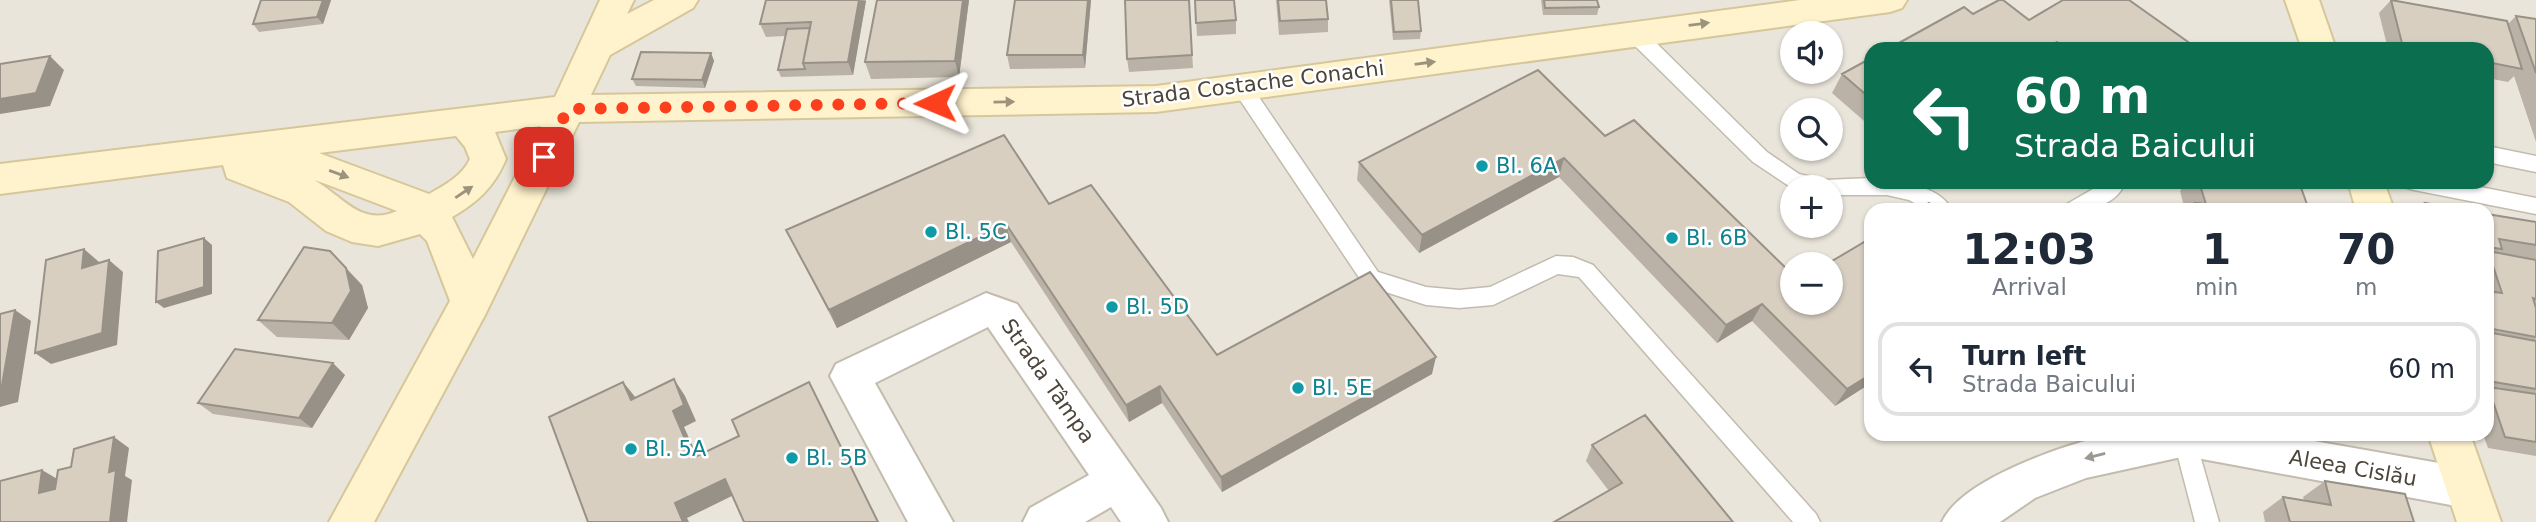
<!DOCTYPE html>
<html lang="en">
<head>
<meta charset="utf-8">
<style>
	body { margin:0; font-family:"DejaVu Sans",sans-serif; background:#f6f6f7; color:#1f2937; height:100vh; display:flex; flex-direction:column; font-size:26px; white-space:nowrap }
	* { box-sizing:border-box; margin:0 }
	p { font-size:23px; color:#747a83 }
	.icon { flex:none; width:38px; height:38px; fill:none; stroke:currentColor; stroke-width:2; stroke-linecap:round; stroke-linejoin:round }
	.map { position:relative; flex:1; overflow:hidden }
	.drawer { position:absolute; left:1864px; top:203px; width:630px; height:238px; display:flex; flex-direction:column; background:#fff; border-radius:21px; box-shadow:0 2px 5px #0004 }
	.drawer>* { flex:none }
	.hud { position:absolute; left:1864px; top:42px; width:630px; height:147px; border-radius:21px; box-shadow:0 2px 5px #0004; background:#0b6e4f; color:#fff; overflow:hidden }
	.fabs { position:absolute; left:1780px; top:21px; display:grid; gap:14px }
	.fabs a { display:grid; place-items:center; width:63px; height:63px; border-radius:50%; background:#fff; box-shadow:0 2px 5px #0004; font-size:35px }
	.pin { position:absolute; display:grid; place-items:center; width:60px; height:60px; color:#fff; margin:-30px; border-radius:14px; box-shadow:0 4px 10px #0006 }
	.me { position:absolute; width:77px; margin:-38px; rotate:269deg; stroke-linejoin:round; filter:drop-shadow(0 0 5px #0008) }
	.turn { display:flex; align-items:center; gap:24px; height:147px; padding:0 35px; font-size:32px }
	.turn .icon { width:91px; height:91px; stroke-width:2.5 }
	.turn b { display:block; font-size:49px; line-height:60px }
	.eta { display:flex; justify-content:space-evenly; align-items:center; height:119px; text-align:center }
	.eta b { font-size:42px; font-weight:700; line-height:49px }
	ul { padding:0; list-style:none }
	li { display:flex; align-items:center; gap:21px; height:94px; margin:0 14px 10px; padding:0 21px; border:4px solid #e0e1e3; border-radius:21px }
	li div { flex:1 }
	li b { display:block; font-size:26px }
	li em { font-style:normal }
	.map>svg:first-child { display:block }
</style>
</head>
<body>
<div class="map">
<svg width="2536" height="522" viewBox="0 0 2536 522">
	<rect width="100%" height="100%" fill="#f6f3ec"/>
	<path fill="#eae5da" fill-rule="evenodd" d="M0 0H2536V522H0ZM1792 33H1830V72H1792ZM1871 49H2487V182H1871ZM1792 110H1830V149H1792ZM1792 187H1830V226H1792ZM1871 210H2487V434H1871ZM1792 264H1830V303H1792Z"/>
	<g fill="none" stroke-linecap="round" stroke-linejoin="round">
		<defs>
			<path id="lane" d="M1634 26 1641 28 1767 152 1799 174 1824 180 1871 178V182C1897 182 1938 183 1952 210H1927L1909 200 1887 195H1830V187L1792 188 1753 162 1627 38 1625 33 1627 28Z
				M1243 82 1250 84 1378 272 1426 287 1459 290 1490 287 1556 256 1573 257 1593 265 1816 514 1820 522H1793L1579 277 1558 274 1493 305 1459 308 1426 305 1364 285 1236 94 1233 89 1236 84Z
				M2487 146 2536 156V172L2487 162Z
				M2105 182H2120L2123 187C2112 208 2084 210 2064 210L2067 204Z
				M2404 182H2455L2536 198V214L2414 190 2407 188Z
				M2172 434H2194L2219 522H2195Z"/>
			<path id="street" d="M986 293 1017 304 1161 508 1168 522H1121L1111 507 1085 522H1023L1030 508 1089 475 988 327 875 383 953 522H908L830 376 836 364Z
				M2112 434H2274L2467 468 2482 474 2488 488 2482 502 2467 508 2186 456 2086 478 2035 498 2000 522H1942C1962 478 2067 444 2112 434Z"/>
			<path id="secondary" d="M600 0H634L627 14 654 0H698L693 8 610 55 591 95 1156 86 1800 0H1907L1902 8 1890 12 1156 112 579 122 485 315 374 522H329L450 301 427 241 420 234 378 246 352 242 326 231 289 202 227 178 223 165 0 194V164L555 97ZM541 126 473 259 452 217C478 202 494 187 506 159L495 132ZM456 136 465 147 470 159C462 176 445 185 429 194L319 153ZM314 180 323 183 397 211C360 227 343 196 314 180Z
				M2285 0H2319L2336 49H2302Z
				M2348 182H2384L2394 210H2356Z
				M2428 434H2470L2501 522H2457Z"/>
		</defs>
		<use href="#lane" stroke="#c2bbae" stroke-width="3"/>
		<use href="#street" stroke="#c2bbae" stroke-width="4"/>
		<use href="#secondary" stroke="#d6c79b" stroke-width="4"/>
		<use href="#lane" fill="#fff" fill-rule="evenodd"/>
		<use href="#street" fill="#fff" fill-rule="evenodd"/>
		<use href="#secondary" fill="#fff3cd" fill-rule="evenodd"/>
	</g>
	<path fill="#bab2a6" d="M261 0H331L323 24 259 32 253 24Z
		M766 0H866L853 75 781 77 778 70 785 36 766 37 760 24Z
		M969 0 959 77 871 79 865 62Z
		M1091 0 1085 68 1010 69 1007 55Z
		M1189 0 1193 68 1129 72 1127 59Z
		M1195 0 1236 20V34L1197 36Z
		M1276 0H1326L1328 19V32L1279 35Z
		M1389 0H1418L1421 31 1420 39 1393 40Z
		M1541 0H1597L1599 7 1597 15H1543Z
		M2391 0 2508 24 2516 16 2536 19V142L2514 76 2508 82 2487 78V49H2388L2379 13Z
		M1973 14 2029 20 2198 49H1888Z
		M711 53 714 61 705 88 636 86 632 79Z
		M1871 58V127L1832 93 1842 74Z
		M1605 136 1792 303 1871 238V383L1835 406 1752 321 1717 343 1559 177 1419 253 1357 180 1359 162Z
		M2188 182H2299L2309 210H2185L2180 191Z
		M2425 203 2467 210H2417Z
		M1049 204 1217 355 1432 374 1222 492 1162 403 1129 422 1011 242 837 328 786 230Z
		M2487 214 2536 222V456L2488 448 2483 434H2487Z
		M362 285 368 308 349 340 277 337 258 320Z
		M345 375 312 428 213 414 198 403Z
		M1592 445 1733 522 1609 491 1586 461Z
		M2325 481 2414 522H2265L2263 512 2283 497 2304 500 2303 497Z"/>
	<path fill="#979187" d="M323 0H331L323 24 317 17Z
		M859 0 866 1 853 75 848 62Z
		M963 0H969L959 77 955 61Z
		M1088 0H1091L1085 68 1083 55Z
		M2057 42 2052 49H2045Z
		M711 53 714 61 705 88 702 80Z
		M50 56 64 70 50 106 0 114V99Z
		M1564 158 1559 177 1419 253 1422 235Z
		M1006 224 1011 242 837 328 829 310Z
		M204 238 212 245V294L164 308 156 302Z
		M84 249 99 262 97 280 82 268Z
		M109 260 123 272 117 345 51 364 35 353Z
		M346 268 362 285 368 308 349 340 332 323Z
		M1762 304 1752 321 1717 343 1726 325Z
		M15 310 31 321 18 402 0 407V391Z
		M1436 357 1432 374 1222 492 1221 477Z
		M333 363 345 375 312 428 299 418Z
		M1871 374V383L1835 406 1847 389Z
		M674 379 685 396 696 421 684 427 705 473 693 458 673 411Z
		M623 382 636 398 631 400Z
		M1160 386 1162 403 1129 422 1126 405Z
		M114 437 129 448 125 476 132 480 127 522H110L109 472Z
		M42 470 59 480 56 503 39 493Z
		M725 479 736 494 687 518 689 522H683L675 503Z"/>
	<path fill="#d8cfc1" stroke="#979187" stroke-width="2" d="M261 0H323L317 17 253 24Z
		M766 0H859L848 62 803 63 811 22 760 24Z
		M877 0H963L955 61 865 62Z
		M1015 0H1088L1083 55H1007Z
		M1125 0H1189L1192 55 1127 59Z
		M1195 0H1234L1236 20 1196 23Z
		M1278 0H1326L1328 19 1280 21Z
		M1391 0H1418L1421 31 1394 32Z
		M1544 0H1597L1599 7 1545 8Z
		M1999 0H2003L2029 20 2063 0H2129L2198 49H2067L2057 42 2045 49H1888L1964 7 1973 14Z
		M2391 0 2507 21 2522 69 2487 62V49H2415L2403 47Z
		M2516 16 2536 19V73Z
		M810 28 803 63 805 69 778 70 787 29Z
		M641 52 711 53 702 80 632 79Z
		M50 56 36 93 0 99V64Z
		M1871 58V99L1842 74Z
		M1538 70 1605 136 1634 120 1792 274V303H1830V264H1827L1871 238V374L1847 389 1762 304 1726 325 1564 158 1422 235 1359 162Z
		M1004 135 1049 204 1091 185 1217 355 1370 272 1436 357 1221 477 1160 386 1126 405 1006 224 829 310 786 230Z
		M2199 182H2299L2309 210H2197L2195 203 2206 204Z
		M1929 203 1937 210H1918Z
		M2425 203 2467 210H2428Z
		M2487 214 2536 222V245L2499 239 2502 249 2487 247Z
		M204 238V287L156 302 158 251Z
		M304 247 330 251 346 268 351 291 332 323 258 320Z
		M84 249 82 268 109 260 102 333 35 353 46 260Z
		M2488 251 2536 260V299L2533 298 2536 308V337L2487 328V291L2502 293Z
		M15 310 1 391H0V314Z
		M2487 332 2536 341V389L2488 381 2487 377Z
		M235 349 333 363 299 418 198 403Z
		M674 379 684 405 673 411 693 458 739 436 732 420 809 382 878 522H744L725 479 675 503 683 522H588L549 417 623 382 631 400Z
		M2488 387 2536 394V442L2505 437Z
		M1645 415 1733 522H1554L1622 483 1592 445Z
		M114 437 109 472 116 470 110 522H0V481L42 470 39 493 55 489 58 470 71 467 74 449Z
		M2325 481 2405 494 2414 522H2290L2283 497 2331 505Z"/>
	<defs><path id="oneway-solid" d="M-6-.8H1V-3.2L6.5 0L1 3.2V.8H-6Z" transform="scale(1.75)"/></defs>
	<g fill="#9c937c">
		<use href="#oneway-solid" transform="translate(1699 24) rotate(-7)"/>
		<use href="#oneway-solid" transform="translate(1425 63) rotate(-8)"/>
		<use href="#oneway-solid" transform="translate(1004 102) rotate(-1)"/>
		<use href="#oneway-solid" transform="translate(339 174) rotate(20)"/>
		<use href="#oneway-solid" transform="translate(464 192) rotate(-34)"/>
	</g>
	<use fill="#9c9892" href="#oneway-solid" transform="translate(2095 456) rotate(166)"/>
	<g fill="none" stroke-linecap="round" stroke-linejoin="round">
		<path stroke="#fc3f1d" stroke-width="12" stroke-dasharray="0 21.6" d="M544 157 568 109 935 103"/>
	</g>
	<g fill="#0f9aa8" stroke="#fff" stroke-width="2.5">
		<circle cx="1482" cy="166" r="7"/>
		<circle cx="931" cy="232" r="7"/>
		<circle cx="1672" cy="238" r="7"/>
		<circle cx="1112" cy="307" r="7"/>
		<circle cx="1298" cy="388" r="7"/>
		<circle cx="631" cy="449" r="7"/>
		<circle cx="792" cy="458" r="7"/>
	</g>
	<g text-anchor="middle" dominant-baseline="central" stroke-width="5" stroke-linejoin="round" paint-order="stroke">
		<g font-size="21" fill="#4b4439" stroke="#fff">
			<text transform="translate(1253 84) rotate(-7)">Strada Costache Conachi</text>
			<text transform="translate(1048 381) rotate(55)">Strada Tâmpa</text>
			<text transform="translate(2353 468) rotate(10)">Aleea Cislău</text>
		</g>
		<g font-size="21" fill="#0d838f" stroke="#fff" text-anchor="start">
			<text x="1496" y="166">Bl. 6A</text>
			<text x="945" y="232">Bl. 5C</text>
			<text x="1686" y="238">Bl. 6B</text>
			<text x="1126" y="307">Bl. 5D</text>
			<text x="1312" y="388">Bl. 5E</text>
			<text x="645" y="449">Bl. 5A</text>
			<text x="806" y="458">Bl. 5B</text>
		</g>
	</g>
</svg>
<div class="fabs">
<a><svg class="icon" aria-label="sound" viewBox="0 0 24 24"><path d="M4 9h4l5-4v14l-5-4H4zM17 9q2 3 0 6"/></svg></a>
<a><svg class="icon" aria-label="search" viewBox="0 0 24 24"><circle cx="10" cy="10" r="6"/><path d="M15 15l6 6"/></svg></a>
<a>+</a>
<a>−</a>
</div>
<div class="pin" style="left:544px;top:157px;background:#d93025"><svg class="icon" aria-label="arrive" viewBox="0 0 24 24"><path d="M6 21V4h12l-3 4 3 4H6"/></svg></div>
<svg class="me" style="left:935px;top:103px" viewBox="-20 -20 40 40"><path d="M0-17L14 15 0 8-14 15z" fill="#fc3f1d" stroke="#fff" stroke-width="4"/></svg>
<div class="hud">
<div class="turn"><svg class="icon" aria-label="left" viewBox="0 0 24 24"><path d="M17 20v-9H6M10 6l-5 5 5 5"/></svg><div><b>60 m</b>Strada Baicului</div></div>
</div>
<section class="drawer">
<div class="eta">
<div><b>12:03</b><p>Arrival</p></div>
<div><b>1</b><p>min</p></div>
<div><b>70</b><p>m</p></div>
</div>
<ul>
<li><svg class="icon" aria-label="left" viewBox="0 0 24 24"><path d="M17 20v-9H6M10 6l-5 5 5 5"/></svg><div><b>Turn left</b><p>Strada Baicului</p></div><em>60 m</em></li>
</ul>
</section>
</div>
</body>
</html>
